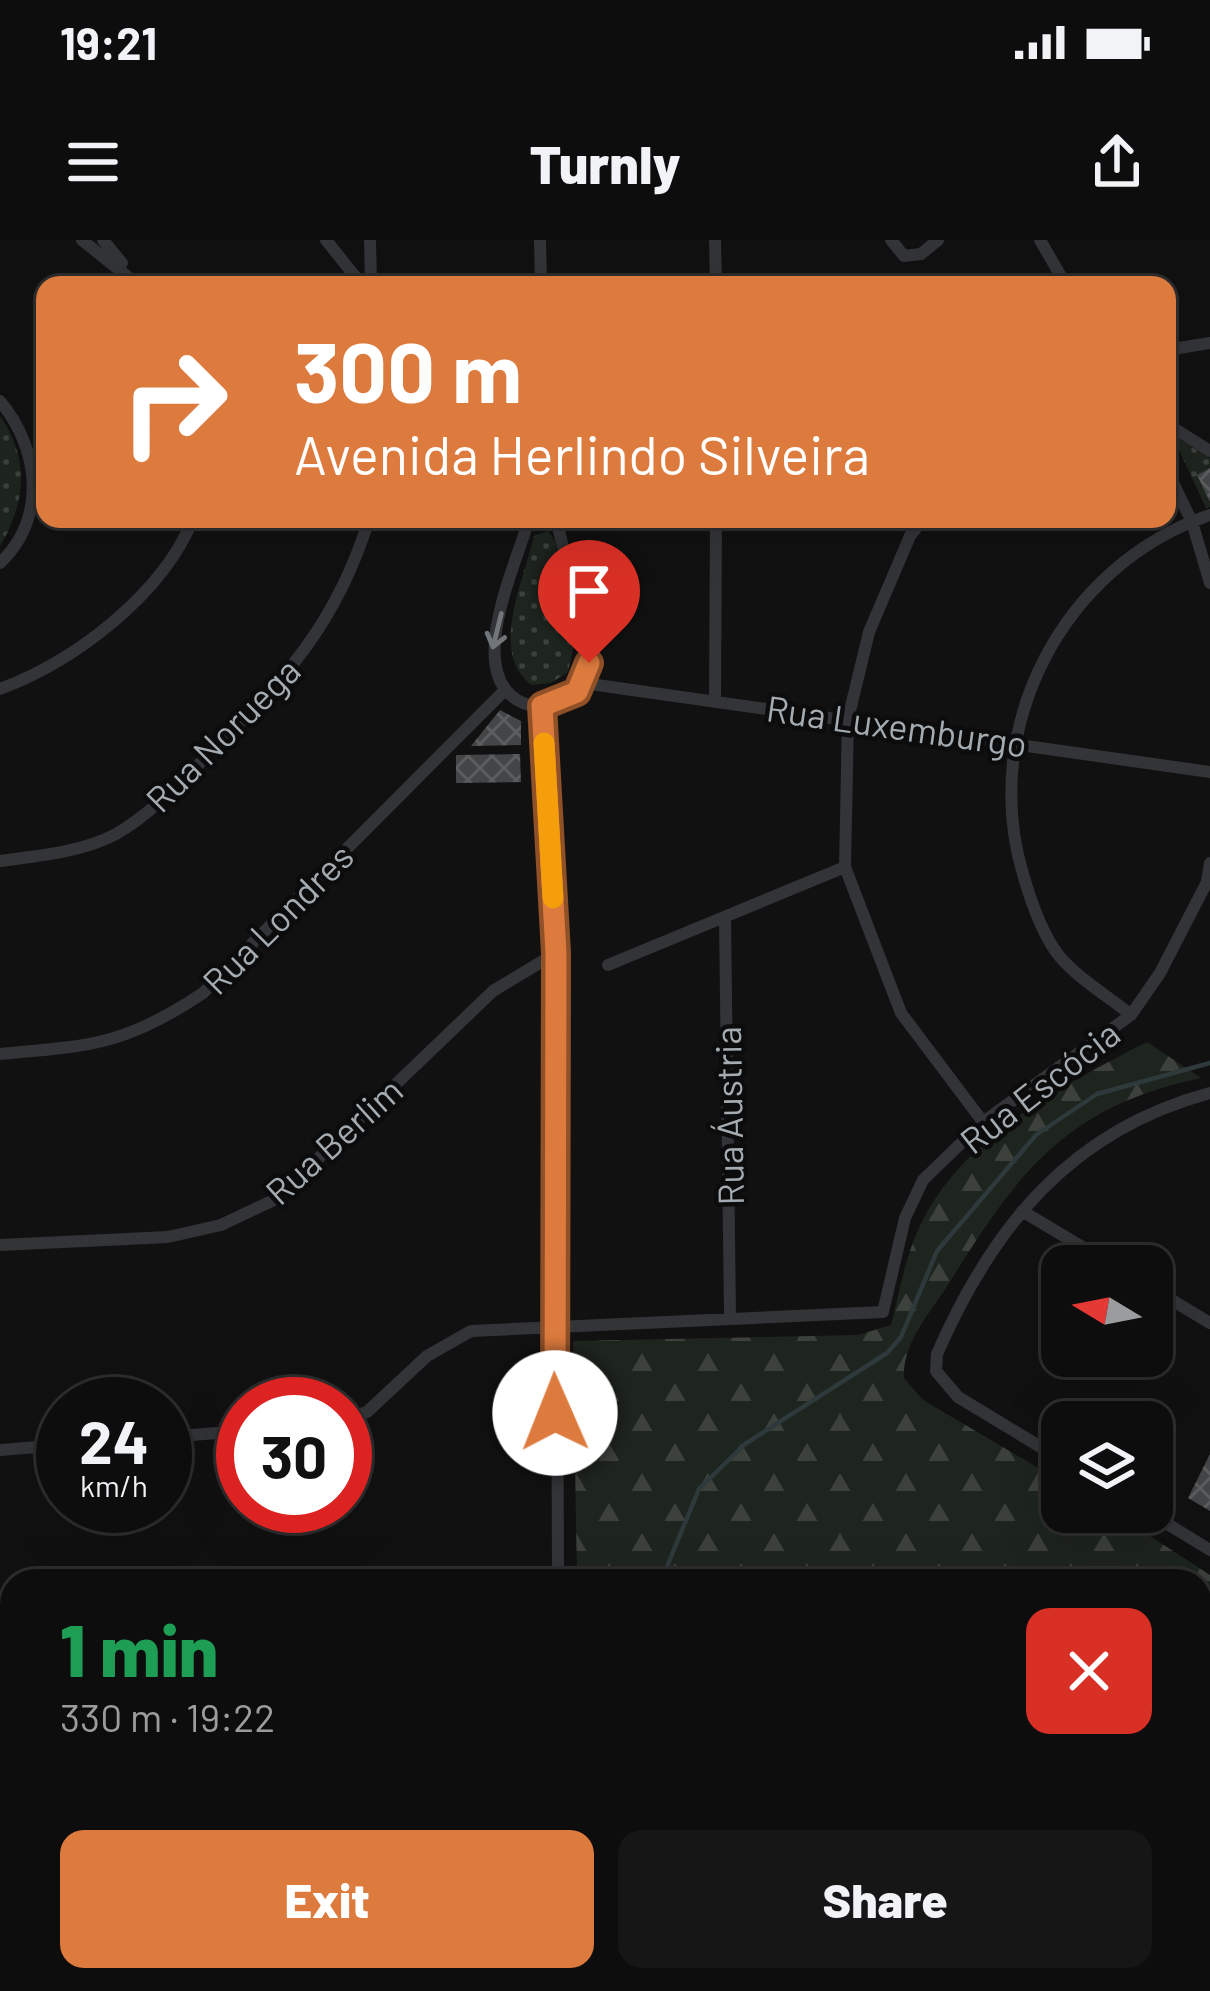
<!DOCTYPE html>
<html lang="en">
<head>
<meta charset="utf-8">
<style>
	body { margin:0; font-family:Barlow,sans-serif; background:#161617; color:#f1f3f6; height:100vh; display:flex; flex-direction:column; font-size:45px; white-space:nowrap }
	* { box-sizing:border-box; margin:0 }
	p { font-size:39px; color:#9a9c9e }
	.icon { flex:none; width:66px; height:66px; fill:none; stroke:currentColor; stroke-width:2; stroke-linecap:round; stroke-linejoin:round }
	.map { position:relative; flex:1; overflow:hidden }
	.sheet { position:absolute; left:0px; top:1329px; width:1212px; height:423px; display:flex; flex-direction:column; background:#0d0d0e; border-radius:36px 36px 0 0; box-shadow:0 12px 48px #0002,0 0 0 3px #2d2d2e }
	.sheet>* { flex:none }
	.top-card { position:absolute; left:36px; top:36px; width:1140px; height:252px; border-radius:24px; box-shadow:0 12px 48px #0002,0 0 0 3px #2d2d2e; background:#dd7b3e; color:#fff; overflow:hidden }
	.needle { width:78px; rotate:280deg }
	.controls { position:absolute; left:1041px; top:1005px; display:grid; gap:24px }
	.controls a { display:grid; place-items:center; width:132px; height:132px; border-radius:24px; background:#0d0d0e; box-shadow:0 12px 48px #0002,0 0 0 3px #2d2d2e; font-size:60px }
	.speed { position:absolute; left:36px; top:1137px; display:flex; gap:24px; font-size:60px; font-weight:700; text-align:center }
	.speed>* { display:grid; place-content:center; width:156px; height:156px; border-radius:50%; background:#0d0d0e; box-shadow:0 12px 48px #0002,0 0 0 3px #2d2d2e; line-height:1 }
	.speed small { font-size:30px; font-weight:400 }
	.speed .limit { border:18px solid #d22; background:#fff; color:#111 }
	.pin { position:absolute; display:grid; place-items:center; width:102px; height:102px; color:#fff; margin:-123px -51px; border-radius:50% 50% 50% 0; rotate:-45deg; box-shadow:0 0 12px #0007 }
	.pin .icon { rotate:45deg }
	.me { position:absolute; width:132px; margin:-66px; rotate:359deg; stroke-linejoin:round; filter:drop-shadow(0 0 9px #0008) }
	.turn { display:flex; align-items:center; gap:42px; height:252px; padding:0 60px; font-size:54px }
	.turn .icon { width:156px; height:156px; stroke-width:2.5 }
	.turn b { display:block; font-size:84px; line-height:102px }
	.round { display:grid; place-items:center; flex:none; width:126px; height:126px; border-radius:24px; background:#161617 }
	.overview { display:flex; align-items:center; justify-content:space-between; height:204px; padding:0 60px }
	h1 { font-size:72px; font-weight:800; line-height:90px; color:#1e9e55 }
	.action { display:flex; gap:24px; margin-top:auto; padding:24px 60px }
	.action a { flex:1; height:138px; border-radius:24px; background:#dd7b3e; color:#fff; font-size:48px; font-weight:800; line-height:138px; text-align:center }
	.action a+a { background:#161617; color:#f1f3f6 }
	.status { display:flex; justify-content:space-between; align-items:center; height:84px; padding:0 60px; background:#0d0d0e; direction:ltr }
	.status svg { height:33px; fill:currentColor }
	header { display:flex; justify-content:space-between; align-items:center; height:156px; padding:0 60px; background:#0d0d0e; font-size:54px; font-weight:800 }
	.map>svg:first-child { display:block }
</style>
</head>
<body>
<div class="status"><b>19:21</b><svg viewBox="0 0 49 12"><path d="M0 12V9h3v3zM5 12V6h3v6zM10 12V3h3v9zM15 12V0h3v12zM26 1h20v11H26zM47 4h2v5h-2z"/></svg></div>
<header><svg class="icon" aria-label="menu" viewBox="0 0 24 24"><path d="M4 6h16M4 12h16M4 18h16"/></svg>Turnly<svg class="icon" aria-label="share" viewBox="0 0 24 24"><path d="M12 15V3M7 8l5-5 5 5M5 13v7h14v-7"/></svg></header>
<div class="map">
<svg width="1210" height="1751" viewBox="0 0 1210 1751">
	<defs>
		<pattern id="green-dots" width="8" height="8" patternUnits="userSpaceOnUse" patternTransform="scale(3)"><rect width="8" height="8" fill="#1e241e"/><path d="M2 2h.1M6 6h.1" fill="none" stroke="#3c413c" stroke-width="1.8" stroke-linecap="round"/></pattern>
		<pattern id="forest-firs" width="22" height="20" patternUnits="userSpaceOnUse" patternTransform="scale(3)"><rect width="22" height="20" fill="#1e241e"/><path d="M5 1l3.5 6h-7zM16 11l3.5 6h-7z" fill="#3c413c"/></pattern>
		<pattern id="building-cross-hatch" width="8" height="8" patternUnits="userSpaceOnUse" patternTransform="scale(3)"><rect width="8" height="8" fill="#434547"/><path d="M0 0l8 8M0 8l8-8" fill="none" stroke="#5b5d5f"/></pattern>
	</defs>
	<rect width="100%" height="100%" fill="#111112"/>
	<path fill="url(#green-dots)" d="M0 176C30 219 26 263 0 306Z
		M1172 195 1210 218V267L1206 268Z
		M548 291 555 301 575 401 568 432 551 443 532 445C488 414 524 341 534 296Z"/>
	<path fill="url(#forest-firs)" d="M1147 802 1201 838C1063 867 1016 935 946 1048 928 1075 902 1105 904 1138L923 1160 1062 1242V1272H1113L1210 1335V1751H819L810 1740H1200V1341H577L573 1101 858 1095 891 1085C900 1050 906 1011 924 978 968 894 1065 844 1147 802Z"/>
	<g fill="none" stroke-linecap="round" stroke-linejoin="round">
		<path stroke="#2e393b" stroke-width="4.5" d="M661 1341 699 1249 745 1204 887 1113 901 1097 937 1011 1036 895 1097 854 1210 823"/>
	</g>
	<path fill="url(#building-cross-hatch)" d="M1210 228V262L1197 235Z
		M500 470 521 481V505L471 506Z
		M520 514 521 542 456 543V515Z
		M1210 1214V1271L1188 1258Z
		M288 1740H354V1751H288Z"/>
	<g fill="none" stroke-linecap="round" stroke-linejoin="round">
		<path stroke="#323437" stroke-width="12" d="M82 0 138 45
			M103 0 122 23
			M326 0 362 45
			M370 0 371 45
			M540 0 541 45
			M715 0 716 45
			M891 0 904 16 921 14 938 0
			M1040 0 1066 45
			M485 45 541 39 551 45
			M1167 110 1210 103
			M0 161C39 208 48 277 0 323
			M1167 184 1210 211
			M1167 230 1192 282 1210 343
			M529 279C516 326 462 436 523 463 543 471 561 463 577 451L589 410 556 279
			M923 279 910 296 869 392 848 479 845 627 901 773 983 882
			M583 443 1210 532
			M0 449C75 421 162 355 193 279
			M715 458 716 279
			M542 466 556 713 558 1341
			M0 621C37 616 83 612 116 594 148 576 180 543 206 517 283 442 337 384 369 279
			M725 677 730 1076
			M608 725 845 627
			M1131 775C1109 757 1079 739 1060 717 1042 695 1031 662 1023 634 979 487 1063 325 1210 275
			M0 814C90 806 126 805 203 753L505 450
			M1022 971 1114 1026
			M0 1005 168 997 221 985 276 959 493 751 556 713
			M1152 1048 1210 1083
			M345 1179 367 1172 427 1116 471 1091 883 1072 905 978 923 940 983 882 1131 775 1160 733 1207 642 1210 623
			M165 1197 243 1191
			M0 1210 63 1205
			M1062 1220 958 1157 936 1131 937 1114C993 986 1071 890 1210 853
			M1148 1272 1210 1310
			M0 1731 12 1730
			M744 1740 753 1751
			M782 1740 787 1751
			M793 1740 805 1751
			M41 1751V1740
			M662 1751 663 1740"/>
	</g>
	<defs><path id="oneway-shaft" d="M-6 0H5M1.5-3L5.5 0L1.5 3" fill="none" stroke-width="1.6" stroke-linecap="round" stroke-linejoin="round" transform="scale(3)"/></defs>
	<use stroke="#71767a" href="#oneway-shaft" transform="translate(497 391) rotate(104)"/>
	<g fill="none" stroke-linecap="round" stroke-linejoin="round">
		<defs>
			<path id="route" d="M555 1173 556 713 542 466 577 452 589 423"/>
		</defs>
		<use href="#route" stroke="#905028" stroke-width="30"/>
		<use href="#route" stroke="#dd7b3e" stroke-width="21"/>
		<path stroke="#f59e0b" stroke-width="21" d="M544 503 553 658"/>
	</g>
	<g text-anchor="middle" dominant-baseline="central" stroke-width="9" stroke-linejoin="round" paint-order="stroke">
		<g font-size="36" fill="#a4acb1" stroke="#0c0c0d">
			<text transform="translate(897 485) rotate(8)">Rua Luxemburgo</text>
			<text transform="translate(222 494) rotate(-45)">Rua Noruega</text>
			<text transform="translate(277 678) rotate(-45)">Rua Londres</text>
			<text transform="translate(1039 846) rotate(-38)">Rua Escócia</text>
			<text transform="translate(728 876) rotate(-91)">Rua Áustria</text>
			<text transform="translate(333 900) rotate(-42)">Rua Berlim</text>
		</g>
	</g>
</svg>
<div class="controls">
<a><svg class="needle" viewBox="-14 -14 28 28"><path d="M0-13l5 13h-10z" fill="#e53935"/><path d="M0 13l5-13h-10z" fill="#9a9c9e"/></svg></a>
<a><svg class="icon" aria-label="layers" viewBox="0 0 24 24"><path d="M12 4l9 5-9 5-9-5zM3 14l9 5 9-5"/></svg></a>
</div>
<div class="speed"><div>24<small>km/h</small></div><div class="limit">30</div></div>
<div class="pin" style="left:589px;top:423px;background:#d93025"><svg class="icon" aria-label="arrive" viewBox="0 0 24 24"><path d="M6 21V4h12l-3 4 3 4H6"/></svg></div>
<svg class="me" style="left:555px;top:1173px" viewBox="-20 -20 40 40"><circle r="19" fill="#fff"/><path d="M0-13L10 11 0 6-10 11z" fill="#dd7b3e"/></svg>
<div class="top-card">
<div class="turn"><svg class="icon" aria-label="right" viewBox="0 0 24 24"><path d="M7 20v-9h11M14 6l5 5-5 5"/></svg><div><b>300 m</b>Avenida Herlindo Silveira</div></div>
</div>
<section class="sheet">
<div class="overview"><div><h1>1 min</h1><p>330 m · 19:22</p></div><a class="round" style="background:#d93025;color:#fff"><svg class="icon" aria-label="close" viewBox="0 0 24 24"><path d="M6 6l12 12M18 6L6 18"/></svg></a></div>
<div class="action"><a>Exit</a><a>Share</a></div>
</section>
</div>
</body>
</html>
